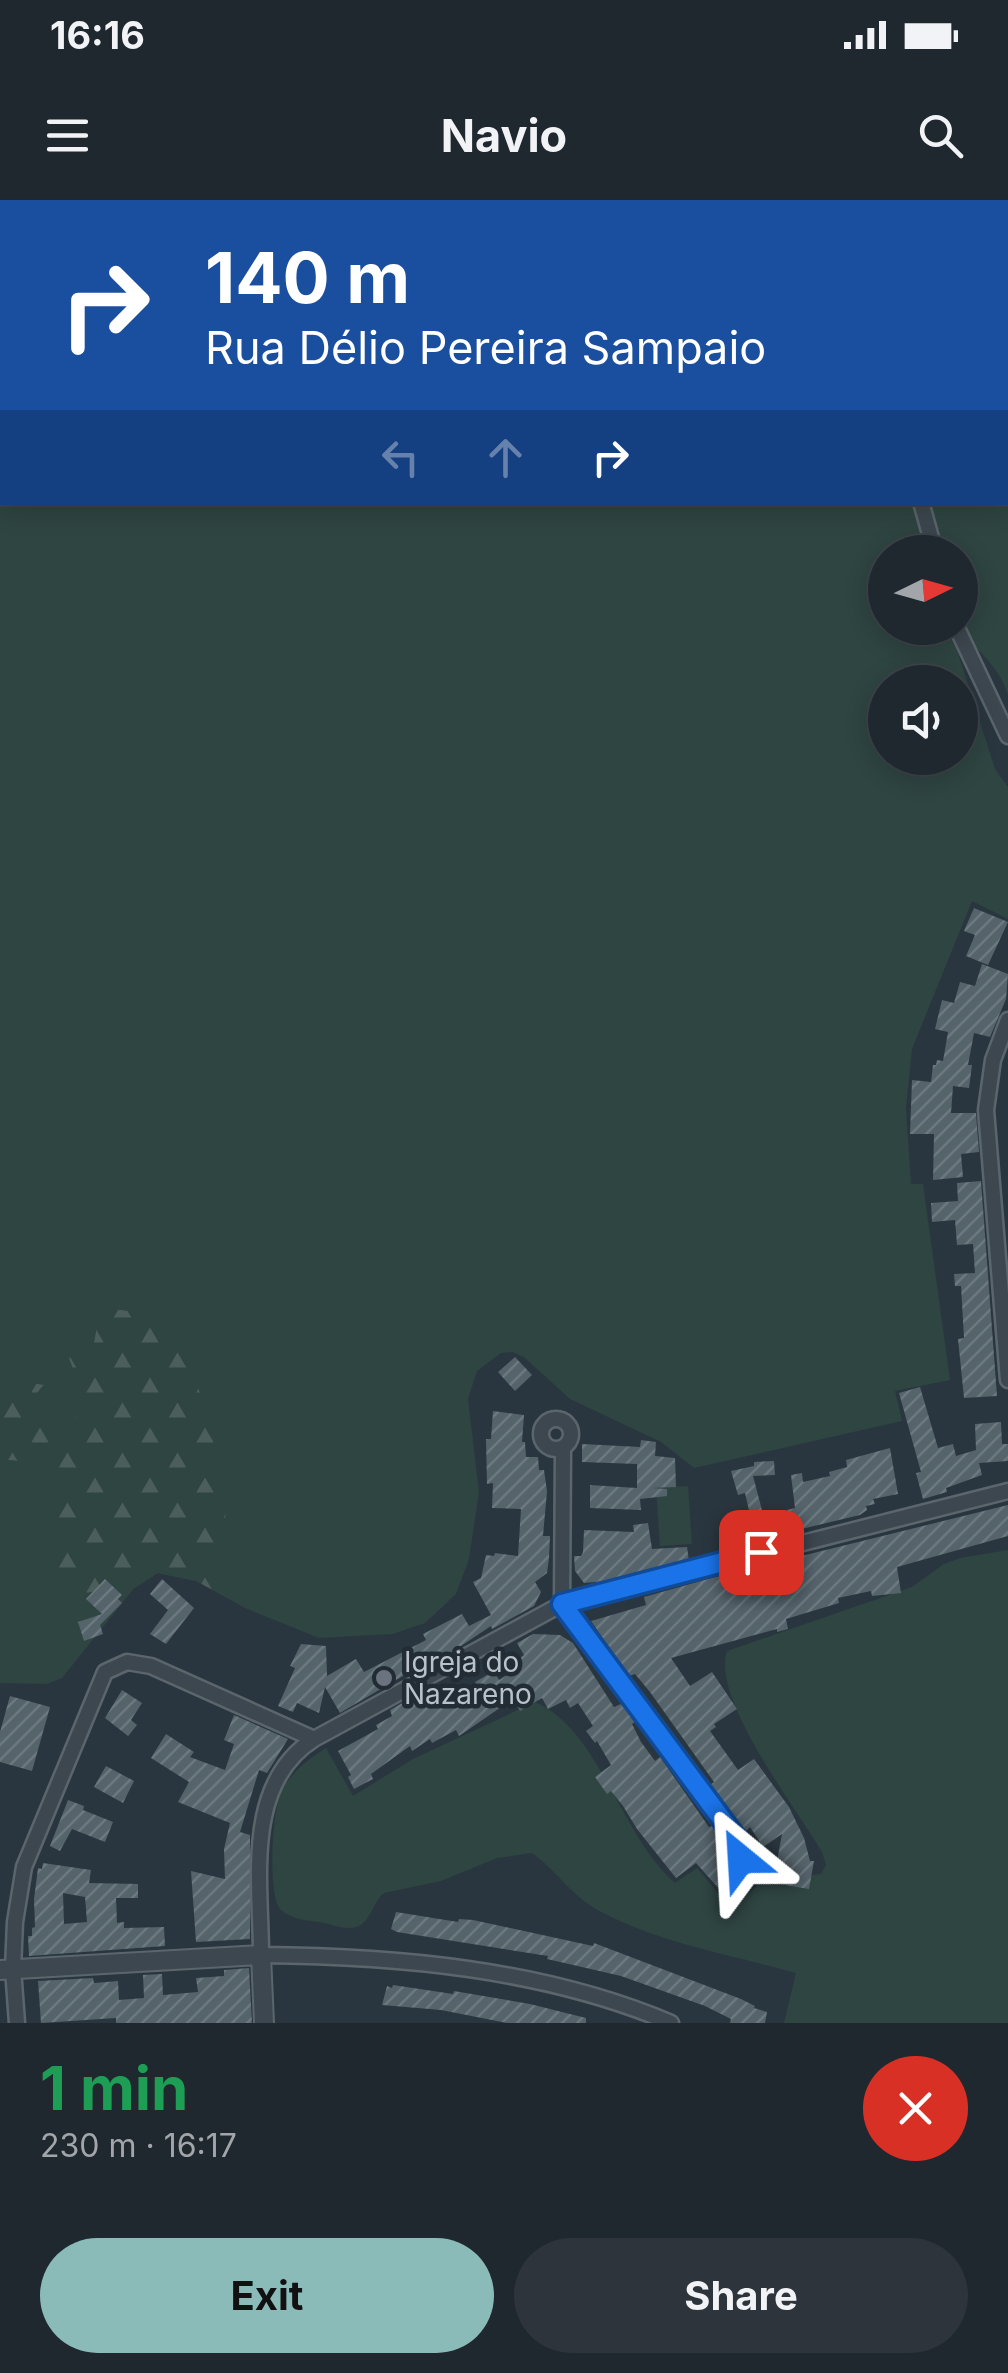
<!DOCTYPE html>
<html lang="en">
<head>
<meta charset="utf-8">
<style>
	body { margin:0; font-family:Inter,sans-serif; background:#2d343b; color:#f1f3f6; height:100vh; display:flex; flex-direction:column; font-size:38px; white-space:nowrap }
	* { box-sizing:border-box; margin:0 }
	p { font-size:32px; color:#a2a6aa }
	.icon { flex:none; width:55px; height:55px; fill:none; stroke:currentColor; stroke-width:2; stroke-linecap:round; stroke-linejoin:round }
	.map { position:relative; height:1823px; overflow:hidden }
	.side { display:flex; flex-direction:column; background:#20282f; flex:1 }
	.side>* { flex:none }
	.top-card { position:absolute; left:0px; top:0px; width:1010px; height:305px; box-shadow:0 5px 25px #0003,0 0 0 2px #3d444b; background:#1a4fa0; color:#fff; overflow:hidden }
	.needle { width:65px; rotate:85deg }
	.tools { position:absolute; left:868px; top:335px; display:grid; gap:20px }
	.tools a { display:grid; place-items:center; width:110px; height:110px; border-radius:50%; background:#20282f; box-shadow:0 5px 25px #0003,0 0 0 2px #3d444b; font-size:50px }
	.pin { position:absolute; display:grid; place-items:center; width:85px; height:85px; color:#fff; margin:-42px; border-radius:20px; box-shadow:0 5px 15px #0006 }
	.me { position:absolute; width:110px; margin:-55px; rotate:333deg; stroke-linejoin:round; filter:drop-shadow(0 0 8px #0008) }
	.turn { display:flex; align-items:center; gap:35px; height:210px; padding:0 40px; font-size:45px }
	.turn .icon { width:130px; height:130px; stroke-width:2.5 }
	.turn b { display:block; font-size:70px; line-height:85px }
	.lanes { display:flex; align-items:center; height:95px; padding:0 40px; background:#0003; justify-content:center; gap:50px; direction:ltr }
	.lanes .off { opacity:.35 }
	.round { display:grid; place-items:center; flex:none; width:105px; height:105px; border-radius:52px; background:#2d343b }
	.head { display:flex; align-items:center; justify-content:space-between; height:170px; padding:0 40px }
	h1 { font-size:60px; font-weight:700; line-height:75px; color:#1e9e55 }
	.primary-button { display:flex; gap:20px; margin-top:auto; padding:20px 40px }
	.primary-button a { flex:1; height:115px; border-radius:60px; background:#8bbbb9; color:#111; font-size:40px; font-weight:700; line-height:115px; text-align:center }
	.primary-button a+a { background:#2d343b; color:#f1f3f6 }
	.status { display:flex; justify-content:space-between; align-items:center; height:70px; padding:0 50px; background:#20282f; direction:ltr }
	.status svg { height:28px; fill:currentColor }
	header { display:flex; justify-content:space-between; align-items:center; height:130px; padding:0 40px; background:#20282f; font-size:45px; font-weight:700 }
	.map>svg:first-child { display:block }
</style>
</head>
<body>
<div class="status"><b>16:16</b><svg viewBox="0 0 49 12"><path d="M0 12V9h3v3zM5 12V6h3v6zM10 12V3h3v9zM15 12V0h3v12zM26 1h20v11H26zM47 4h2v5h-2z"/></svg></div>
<header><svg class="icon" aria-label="menu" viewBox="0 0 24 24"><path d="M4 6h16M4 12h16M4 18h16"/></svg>Navio<svg class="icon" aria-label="search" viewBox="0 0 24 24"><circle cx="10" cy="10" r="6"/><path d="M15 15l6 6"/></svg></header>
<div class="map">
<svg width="1008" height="1823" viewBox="0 0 1008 1823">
	<defs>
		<pattern id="forest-firs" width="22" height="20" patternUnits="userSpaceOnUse" patternTransform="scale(2.5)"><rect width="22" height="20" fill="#2f4542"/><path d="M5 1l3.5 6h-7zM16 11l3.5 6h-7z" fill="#4b5e5c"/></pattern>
		<pattern id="building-hatch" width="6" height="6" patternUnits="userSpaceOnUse" patternTransform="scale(2.5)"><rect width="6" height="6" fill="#55636b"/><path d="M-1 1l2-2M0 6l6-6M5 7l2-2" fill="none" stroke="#6b787f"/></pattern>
	</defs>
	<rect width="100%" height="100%" fill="#2a363f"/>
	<path fill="#2f4542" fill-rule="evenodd" d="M0 0H822L2 2V302L912 303 928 352H885V428H950L995 569 1008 587V719L972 701 912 849 906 908 911 984H923L950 1180 895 1191 902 1221 694 1268 661 1242 570 1199 525 1158 513 1152 501 1153 477 1171 468 1199 479 1292 469 1359 456 1394 425 1423 393 1434 319 1438 245 1408 196 1381 158 1373 139 1382 62 1478 47 1484 0 1483ZM885 482H960V558H885Z
		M855 0H1008V495C1001 473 991 464 977 448 955 421 960 384 960 352H944L930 303 1008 302V2H853Z
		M688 1286 692 1344 660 1346 656 1288Z
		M1008 1350V1823H784L796 1773C729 1754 657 1743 596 1709 570 1694 555 1669 532 1653L497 1658 441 1681 384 1693C374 1701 372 1716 362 1724 352 1732 336 1726 325 1723 311 1721 292 1720 281 1710 267 1697 272 1608 282 1590 292 1572 308 1559 326 1548L353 1596 413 1559 535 1502C600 1530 620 1635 675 1683L697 1668 723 1699 732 1704 741 1701 762 1681 821 1674 826 1665 822 1652C797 1609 711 1499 727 1451L912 1387 944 1364 960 1358Z"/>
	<path fill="url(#forest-firs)" d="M113 1109C122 1111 135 1110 143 1115 193 1148 228 1249 226 1307 225 1334 217 1363 213 1390L196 1381 158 1373 135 1388C111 1376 81 1407 59 1388 26 1358 80 1297 38 1270 26 1262 13 1259 0 1260V1178L44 1185C15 1211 58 1238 84 1210L86 1203 69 1158 92 1153 99 1117 105 1110Z"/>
	<path fill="url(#building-hatch)" fill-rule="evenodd" d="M974 708 1008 722 988 765 966 756 975 735 964 731Z
		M982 764 1008 774 1006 799 990 837 974 833 968 865H972L969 888 953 886 951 913H976L979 952 961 954 963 977 933 980 934 934H910L912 880 931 882 933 865H936L937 860 943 861 948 832 935 829 942 800 954 803 960 782 975 786Z
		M981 981 997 1196 964 1198 958 1139 964 1138 961 1086H955L954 1074 975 1073 973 1044 957 1045 955 1020 932 1022 931 1003 958 1001 957 983Z
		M515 1157 532 1175 515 1191 498 1172Z
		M920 1187 938 1248 953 1244 956 1256 976 1250 975 1224 1001 1222 1002 1244H1008V1261L979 1263 982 1275 946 1288 947 1292 923 1299 916 1273 921 1272 899 1193Z
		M493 1211 524 1215 522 1242H525L526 1257H538L539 1270H544L547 1291 543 1336H550L549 1358 547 1373 535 1382 541 1392 534 1406 492 1429 491 1426 455 1450 437 1460 435 1457 340 1513 325 1487 319 1513 297 1503 293 1512 278 1506 295 1468 290 1466 301 1444 326 1446 327 1476 356 1459 364 1472 426 1440 423 1434 462 1414 469 1426 491 1415 473 1382 481 1378 486 1355 494 1356 495 1353 518 1356 521 1309 492 1308 493 1283 487 1284 486 1239H491Z
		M641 1240 656 1242 655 1256 675 1258 676 1287 652 1288 667 1289V1296L640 1299 641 1310 590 1308V1285L637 1288V1264L582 1262V1244L640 1247Z
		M890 1248 898 1294 873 1299 875 1304 866 1306 867 1310 860 1315 793 1331 787 1310 795 1308 791 1275 802 1273 803 1282 830 1276 829 1272 847 1267 846 1260Z
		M774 1261 775 1275 753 1276 769 1337 750 1342 745 1321 751 1319 745 1293 738 1295 731 1271 754 1266V1262Z
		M1008 1305V1336L897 1367 901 1393 872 1396 871 1391 838 1398 839 1403 786 1419 788 1429 777 1432V1429L671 1458 690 1486 712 1472 737 1509 714 1524 716 1527 710 1531 738 1570 754 1559 789 1607 804 1638 810 1661H814L809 1689 773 1683 782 1634 763 1647 750 1627 745 1632 710 1585 714 1582 650 1492 635 1474 629 1476 591 1421 646 1405 644 1397 708 1379Z
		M648 1323 652 1349 687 1347 689 1361 608 1381 584 1383 575 1371 574 1356H581L583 1352 584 1330 634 1332 633 1325Z
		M105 1379 122 1395 118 1399 122 1403 100 1425 103 1434 84 1441 78 1422 102 1414 86 1399Z
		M162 1379 194 1408 166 1444 150 1434 168 1410 150 1394Z
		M533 1434 560 1435 573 1443 614 1507 621 1504 625 1509 635 1522 632 1524 641 1542 655 1561 660 1557 709 1627 713 1625 736 1656 742 1684 728 1699 696 1663 676 1678 637 1629 623 1606 611 1591 607 1594 595 1577 611 1565 597 1541 595 1543 586 1531 593 1526 578 1503 570 1508 566 1500 548 1509 542 1498 520 1511 513 1499 459 1536 456 1530 432 1543 430 1539 412 1551 410 1546 371 1574 373 1579 354 1589 348 1577 351 1575 338 1551 378 1529 376 1525 392 1516 390 1510 411 1498 417 1496 419 1501 449 1485 459 1504 480 1492 475 1482 494 1471 499 1480 520 1467V1458L524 1455 517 1443Z
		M122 1490 142 1503 131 1520 137 1525 128 1536 105 1518Z
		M10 1496 50 1507 32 1571 0 1562V1532Z
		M234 1515 288 1539 267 1573 259 1570 240 1632 250 1635V1739L196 1742 191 1671 225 1679 224 1649 230 1623 178 1602 189 1582 151 1558 166 1534 194 1552 190 1557 225 1570 234 1544 224 1540Z
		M106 1566 134 1581 123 1603 94 1587Z
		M68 1600 84 1606 83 1610 113 1622 105 1642 72 1629 60 1651 50 1646Z
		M43 1663 91 1670 89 1683 138 1684V1698H116L117 1723 124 1722V1728L164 1727 165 1746 29 1756 28 1736H32V1728L35 1727 34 1699 38 1668 42 1669ZM63 1693 85 1697 87 1722 64 1724Z
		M396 1712 458 1722 459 1719 473 1720 593 1746 594 1743 741 1799 755 1806 754 1808 767 1812 765 1823H730L731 1819 705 1806 621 1776 547 1759 548 1756 397 1732 391 1729Z
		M249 1768 252 1823H116V1818L41 1823 38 1781 93 1778 94 1783 118 1781 119 1800 144 1798 143 1775 162 1774 163 1795 198 1792 196 1778 224 1776V1770Z
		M393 1785 453 1794 454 1791 530 1804 586 1818V1823H507L441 1810 382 1805 387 1786 392 1788Z"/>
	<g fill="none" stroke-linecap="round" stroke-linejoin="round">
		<defs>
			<path id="minor" d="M836 2 839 0
				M921 302 935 352
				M957 428 1008 536
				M1008 820 993 860 986 910 1008 1180
				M541 1234a15 15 0 1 1 30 0a15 15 0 1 1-30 0Z
				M562 1404 744 1649
				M562 1404 563 1248
				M740 1656a8 8 0 1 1 16 0a8 8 0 1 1-16 0Z
				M17 1823 13 1769 15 1722 24 1667 105 1472 127 1462 151 1466 314 1539
				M671 1823C544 1769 397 1756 261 1755 261 1682 243 1584 314 1539L562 1404 1008 1291"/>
			<path id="tertiary" d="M0 1770 261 1755 264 1823"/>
		</defs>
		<use href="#minor" stroke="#5b656c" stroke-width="19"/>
		<use href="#tertiary" stroke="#5b656c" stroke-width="22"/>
		<use href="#minor" stroke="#3d474f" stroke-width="14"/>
		<use href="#tertiary" stroke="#3d474f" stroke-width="18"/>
	</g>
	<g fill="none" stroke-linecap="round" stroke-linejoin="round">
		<defs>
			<path id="route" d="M741 1659 744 1649 562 1404 761 1352"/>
		</defs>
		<use href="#route" stroke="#114b97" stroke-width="25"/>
		<use href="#route" stroke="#1a73e8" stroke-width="18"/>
	</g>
	<circle fill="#6b7280" stroke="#222c34" stroke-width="4" cx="384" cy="1478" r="10"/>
	<g text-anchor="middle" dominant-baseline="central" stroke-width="9" stroke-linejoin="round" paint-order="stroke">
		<g font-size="28" fill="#bac2c9" stroke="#222c34" text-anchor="start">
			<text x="404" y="1462">Igreja do<tspan x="404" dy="32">Nazareno</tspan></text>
		</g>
	</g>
</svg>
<div class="tools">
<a><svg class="needle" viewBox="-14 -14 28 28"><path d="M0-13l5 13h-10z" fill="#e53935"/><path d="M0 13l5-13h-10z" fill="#a2a6aa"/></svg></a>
<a><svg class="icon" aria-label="sound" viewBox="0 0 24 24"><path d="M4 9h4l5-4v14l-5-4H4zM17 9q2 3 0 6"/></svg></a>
</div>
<div class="pin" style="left:761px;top:1352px;background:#d93025"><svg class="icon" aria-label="arrive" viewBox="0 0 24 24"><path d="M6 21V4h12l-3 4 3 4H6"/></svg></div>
<svg class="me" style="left:741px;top:1659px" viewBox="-20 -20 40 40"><path d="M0-17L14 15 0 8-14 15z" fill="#1a73e8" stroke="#fff" stroke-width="4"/></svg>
<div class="top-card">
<div class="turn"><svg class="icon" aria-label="right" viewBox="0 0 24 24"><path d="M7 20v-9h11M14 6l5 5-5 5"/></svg><div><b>140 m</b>Rua Délio Pereira Sampaio</div></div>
<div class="lanes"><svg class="icon off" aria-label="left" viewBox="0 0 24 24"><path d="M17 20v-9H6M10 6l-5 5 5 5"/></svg><svg class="icon off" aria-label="ahead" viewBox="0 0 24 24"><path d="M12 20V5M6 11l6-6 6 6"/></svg><svg class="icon" aria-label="right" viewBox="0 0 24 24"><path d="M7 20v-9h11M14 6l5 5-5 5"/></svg></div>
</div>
</div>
<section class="side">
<div class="head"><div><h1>1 min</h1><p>230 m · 16:17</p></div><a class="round" style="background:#d93025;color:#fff"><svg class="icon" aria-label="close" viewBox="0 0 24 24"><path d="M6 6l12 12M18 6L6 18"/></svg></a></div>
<div class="primary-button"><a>Exit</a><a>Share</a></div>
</section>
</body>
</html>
